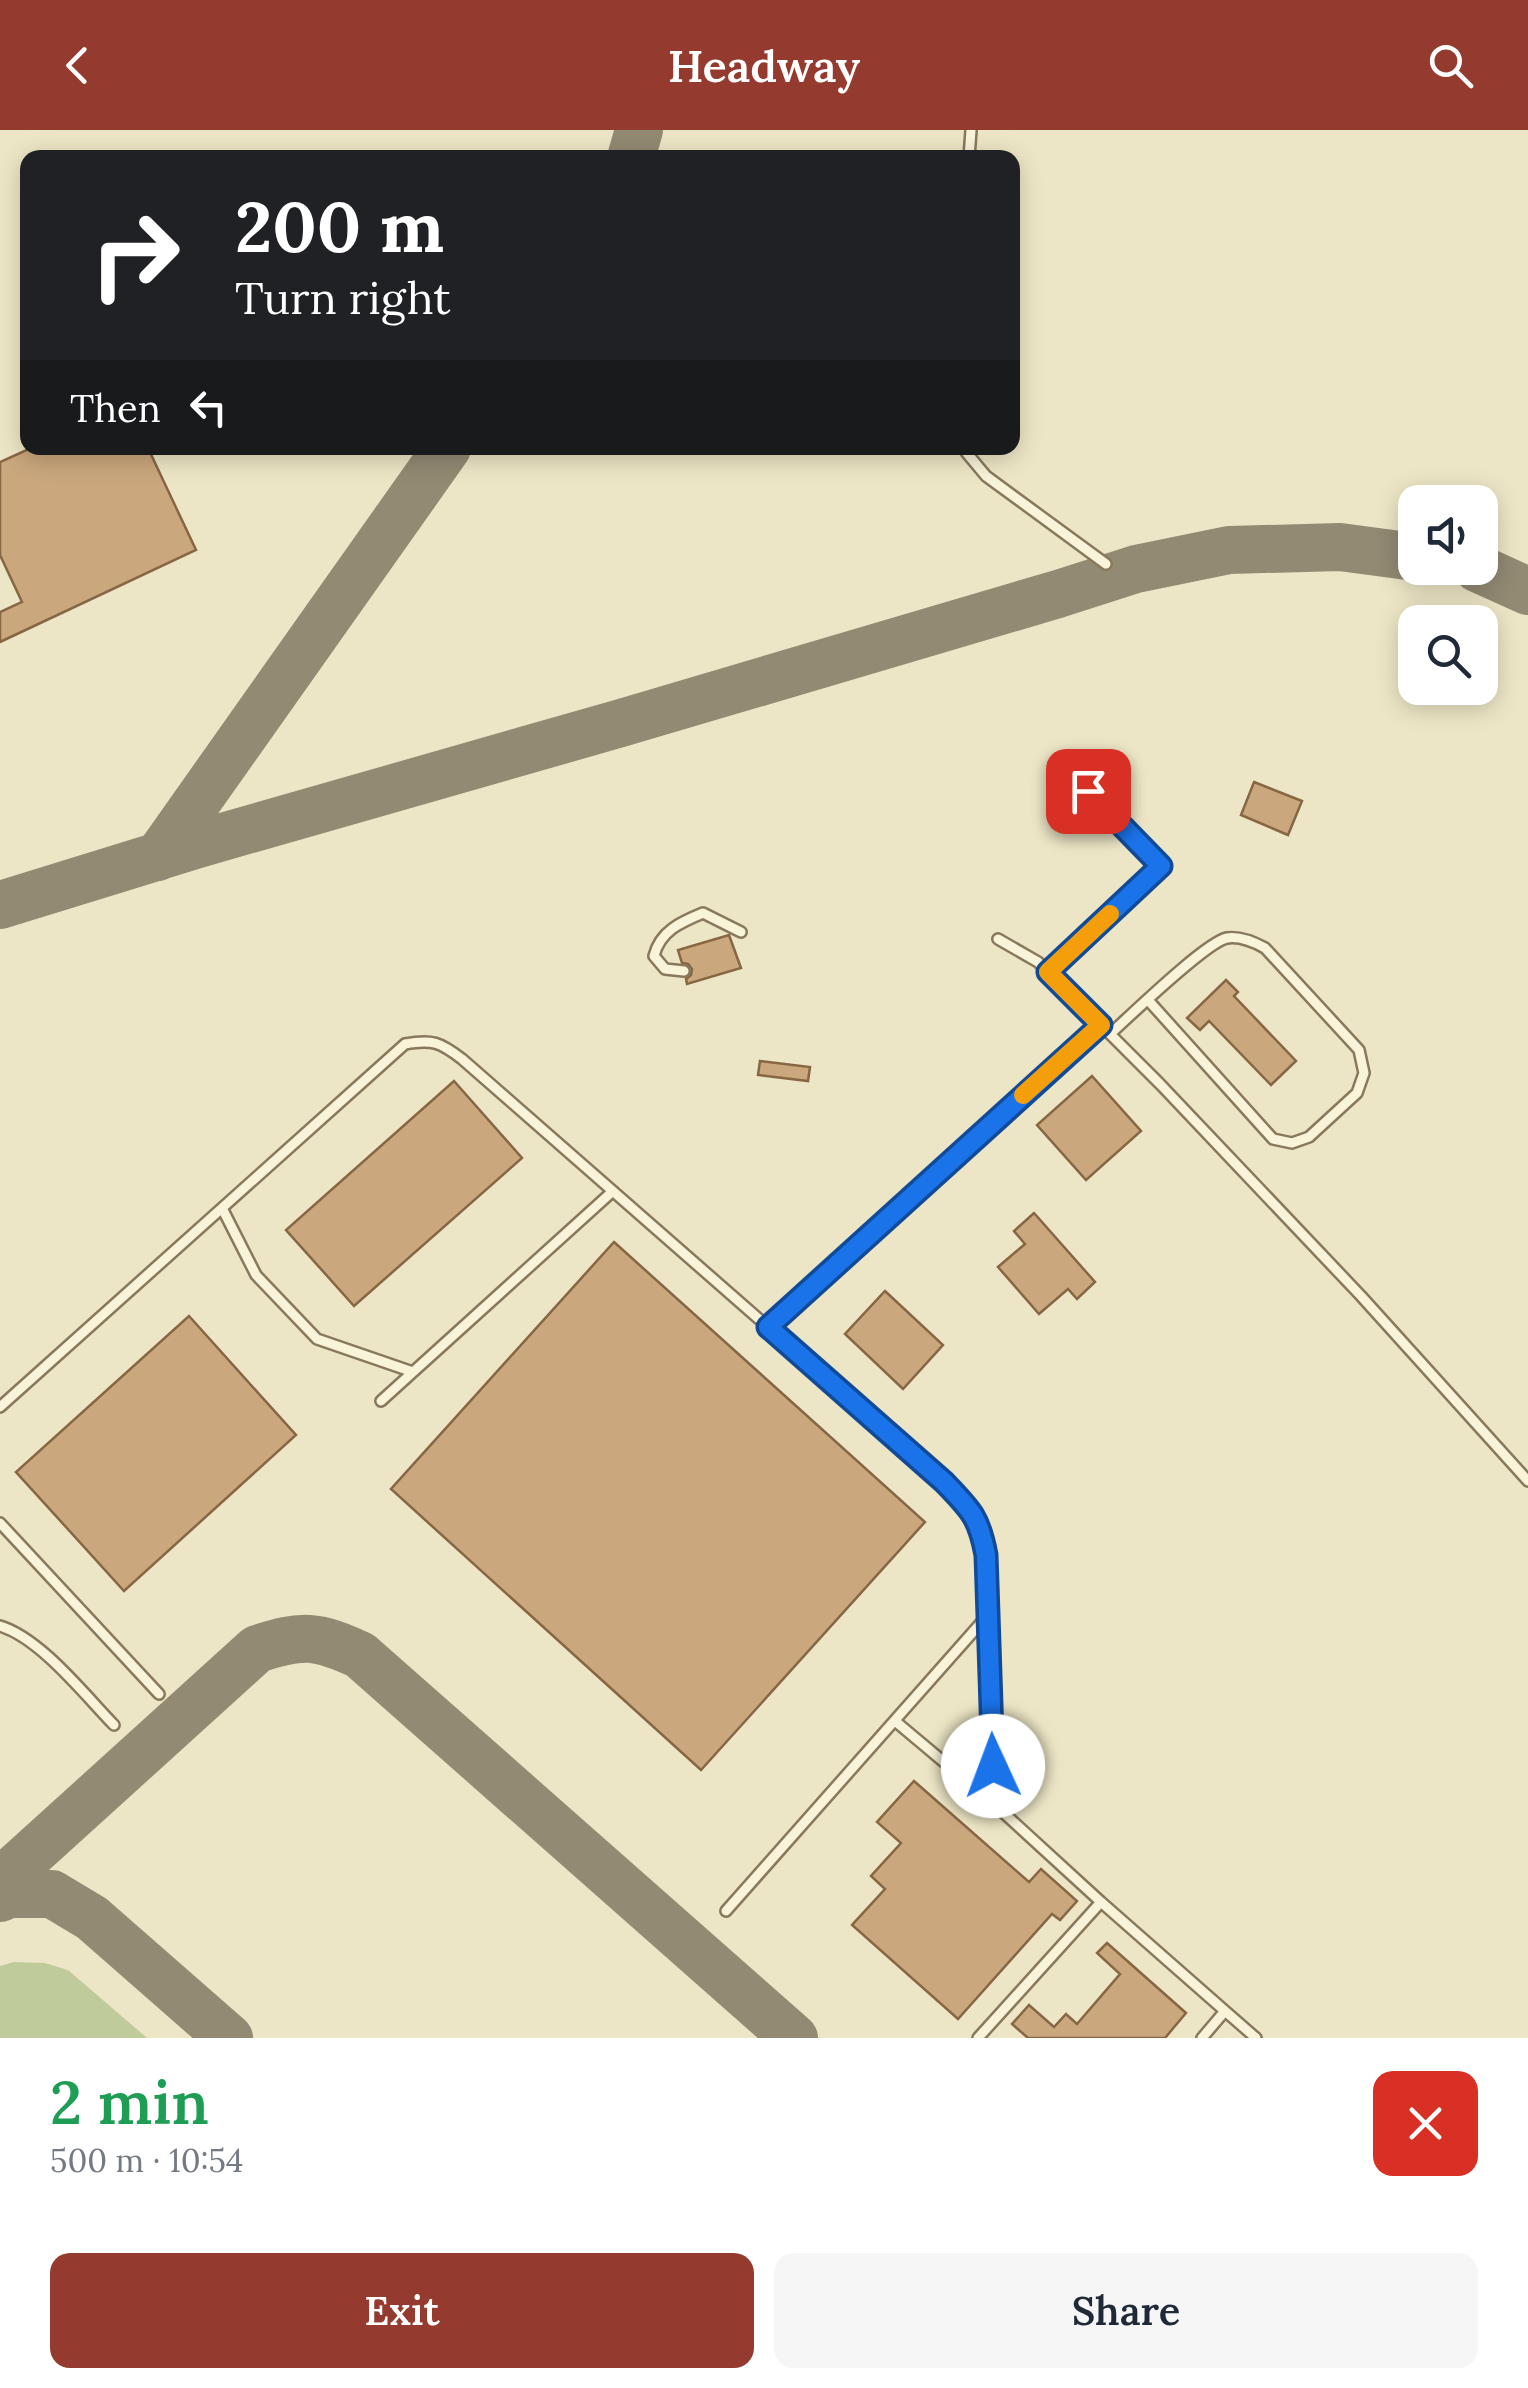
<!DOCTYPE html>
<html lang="en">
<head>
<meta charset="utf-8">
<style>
	body { margin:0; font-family:Lora,serif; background:#f6f6f7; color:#1f2937; height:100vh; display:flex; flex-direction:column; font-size:38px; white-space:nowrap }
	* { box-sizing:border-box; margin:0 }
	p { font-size:32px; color:#747a83 }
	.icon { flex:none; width:55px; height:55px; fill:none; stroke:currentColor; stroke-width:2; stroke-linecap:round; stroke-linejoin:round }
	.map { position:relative; height:1908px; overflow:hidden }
	.sheet { display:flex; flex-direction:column; background:#fff; flex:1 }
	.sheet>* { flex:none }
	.hud { position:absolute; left:20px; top:20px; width:1000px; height:305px; border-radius:20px; box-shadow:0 5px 25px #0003; background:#202124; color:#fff; overflow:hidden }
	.buttons { position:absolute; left:1398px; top:355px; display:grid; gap:20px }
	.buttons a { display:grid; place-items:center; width:100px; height:100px; border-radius:20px; background:#fff; box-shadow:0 5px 25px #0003; font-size:50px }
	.pin { position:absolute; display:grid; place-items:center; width:85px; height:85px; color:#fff; margin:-42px; border-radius:20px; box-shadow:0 5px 15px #0006 }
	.me { position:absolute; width:110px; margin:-55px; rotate:358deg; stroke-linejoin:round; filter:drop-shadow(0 0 8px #0008) }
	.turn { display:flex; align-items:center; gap:35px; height:210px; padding:0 50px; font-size:45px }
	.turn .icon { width:130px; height:130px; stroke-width:2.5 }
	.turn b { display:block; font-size:70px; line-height:85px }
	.then { display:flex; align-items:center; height:95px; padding:0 50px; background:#0003; gap:20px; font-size:38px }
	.round { display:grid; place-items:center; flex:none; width:105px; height:105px; border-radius:20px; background:#f6f6f7 }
	.summary { display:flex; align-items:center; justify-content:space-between; height:170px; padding:0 50px }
	h1 { font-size:60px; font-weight:600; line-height:75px; color:#1e9e55 }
	.primary-button { display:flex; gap:20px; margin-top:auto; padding:20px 50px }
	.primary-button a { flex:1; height:115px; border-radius:20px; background:#953a2e; color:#fff; font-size:40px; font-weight:600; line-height:115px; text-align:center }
	.primary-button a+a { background:#f6f6f7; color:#1f2937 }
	header { display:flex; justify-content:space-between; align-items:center; height:130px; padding:0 50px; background:#953a2e; color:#fff; font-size:45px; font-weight:600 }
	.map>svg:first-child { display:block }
</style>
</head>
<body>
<header><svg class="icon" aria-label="back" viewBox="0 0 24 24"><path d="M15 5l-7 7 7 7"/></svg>Headway<svg class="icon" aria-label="search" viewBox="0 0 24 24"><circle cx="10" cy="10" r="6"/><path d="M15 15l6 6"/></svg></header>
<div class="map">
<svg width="1528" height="1908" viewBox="0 0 1528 1908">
	<rect width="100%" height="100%" fill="#ede6c6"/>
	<path fill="#bfcb9a" d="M14 1832 45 1833 68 1840 147 1908H0V1836Z"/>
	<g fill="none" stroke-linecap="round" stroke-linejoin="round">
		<path stroke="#938a73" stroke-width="48" d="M631 28 639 0
			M1477 438 1528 461
			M158 727 447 318
			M0 775 198 714 621 593 1058 464 1136 439 1229 420 1340 417 1415 427
			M0 1752 257 1519C303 1504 316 1505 360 1525L794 1908
			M0 1768 9 1764H52L92 1788 229 1908"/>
	</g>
	<path fill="#caa77d" stroke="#866643" stroke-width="2.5" d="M31 318H148L196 420 0 512V482L22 472 0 425V332Z
		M1254 652 1302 671 1288 705 1241 685Z
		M729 805 741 838 687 854 686 849 691 845 692 839 688 834 682 833 678 820Z
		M1226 850 1238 862 1234 866 1296 931 1271 955 1209 891 1200 900 1187 888Z
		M760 931 810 937 808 951 758 945Z
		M1092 946 1141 1001 1086 1050 1037 995Z
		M454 951 522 1028 354 1176 286 1100Z
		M1034 1083 1095 1152 1077 1169 1068 1159 1039 1184 998 1137 1025 1114 1014 1101Z
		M614 1112 925 1392 701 1640 391 1359Z
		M885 1161 943 1215 903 1259 845 1204Z
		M189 1186 296 1305 124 1461 16 1342Z
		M914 1651 1029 1752 1041 1739 1077 1771 1060 1790 1052 1784 958 1889 852 1795 885 1759 871 1746 901 1713 877 1692Z
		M1107 1813 1186 1883 1165 1908H1028L1012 1894 1029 1875 1054 1897 1066 1884 1077 1894 1120 1844 1097 1823Z"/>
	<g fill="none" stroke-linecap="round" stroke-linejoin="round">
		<defs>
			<path id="lane" d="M969 28 971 0
				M966 318V322L986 346 1106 434
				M998 809 1038 832 1160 954 1361 1166 1528 1351
				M684 841 665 839 654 826C660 801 681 792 703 783L741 802
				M1048 842 1161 736 1088 661
				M1110 904C1130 886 1206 812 1227 808 1240 806 1254 812 1265 818L1359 920 1364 943 1357 963 1309 1007 1292 1013 1273 1009 1148 870
				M222 1078 256 1145 317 1209 413 1242
				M381 1271 613 1061
				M0 1277 405 914C432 909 440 912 462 929L768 1197
				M0 1393 159 1564
				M0 1496C40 1508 84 1564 114 1595
				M895 1591 994 1674
				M1101 1772 994 1674 986 1425C979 1387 971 1380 944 1353L768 1197 1101 895
				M726 1781 988 1485
				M1225 1881 1256 1908
				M978 1908 1101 1772 1225 1881 1202 1908"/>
		</defs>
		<use href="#lane" stroke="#88795c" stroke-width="14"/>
		<use href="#lane" stroke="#f8f3d9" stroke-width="9"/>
	</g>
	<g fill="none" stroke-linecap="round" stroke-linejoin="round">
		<defs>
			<path id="route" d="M993 1636 986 1425C979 1387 971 1380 944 1352L768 1197 1101 895 1048 842 1161 736 1088 661"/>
		</defs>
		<use href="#route" stroke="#114b97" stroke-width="25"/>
		<use href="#route" stroke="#1a73e8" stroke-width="18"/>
		<path stroke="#f59e0b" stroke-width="18" d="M1023 965 1101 895 1048 842 1110 784"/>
	</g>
</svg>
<div class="buttons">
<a><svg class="icon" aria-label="sound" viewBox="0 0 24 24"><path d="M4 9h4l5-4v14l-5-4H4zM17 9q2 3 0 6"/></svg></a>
<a><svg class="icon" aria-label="search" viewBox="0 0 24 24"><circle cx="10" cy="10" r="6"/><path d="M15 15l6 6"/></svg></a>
</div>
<div class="pin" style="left:1088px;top:661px;background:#d93025"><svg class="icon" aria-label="arrive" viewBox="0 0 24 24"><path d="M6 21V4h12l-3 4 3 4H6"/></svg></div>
<svg class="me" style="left:993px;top:1636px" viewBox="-20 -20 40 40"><circle r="19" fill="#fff"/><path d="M0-13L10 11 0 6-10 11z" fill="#1a73e8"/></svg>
<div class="hud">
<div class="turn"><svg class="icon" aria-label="right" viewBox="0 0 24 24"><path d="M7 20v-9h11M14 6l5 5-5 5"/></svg><div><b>200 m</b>Turn right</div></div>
<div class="then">Then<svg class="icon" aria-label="left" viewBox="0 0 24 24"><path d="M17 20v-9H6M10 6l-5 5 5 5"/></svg></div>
</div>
</div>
<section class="sheet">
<div class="summary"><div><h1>2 min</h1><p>500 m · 10:54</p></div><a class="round" style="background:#d93025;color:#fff"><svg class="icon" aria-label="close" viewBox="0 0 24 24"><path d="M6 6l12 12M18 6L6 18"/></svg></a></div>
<div class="primary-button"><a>Exit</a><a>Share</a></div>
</section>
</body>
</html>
